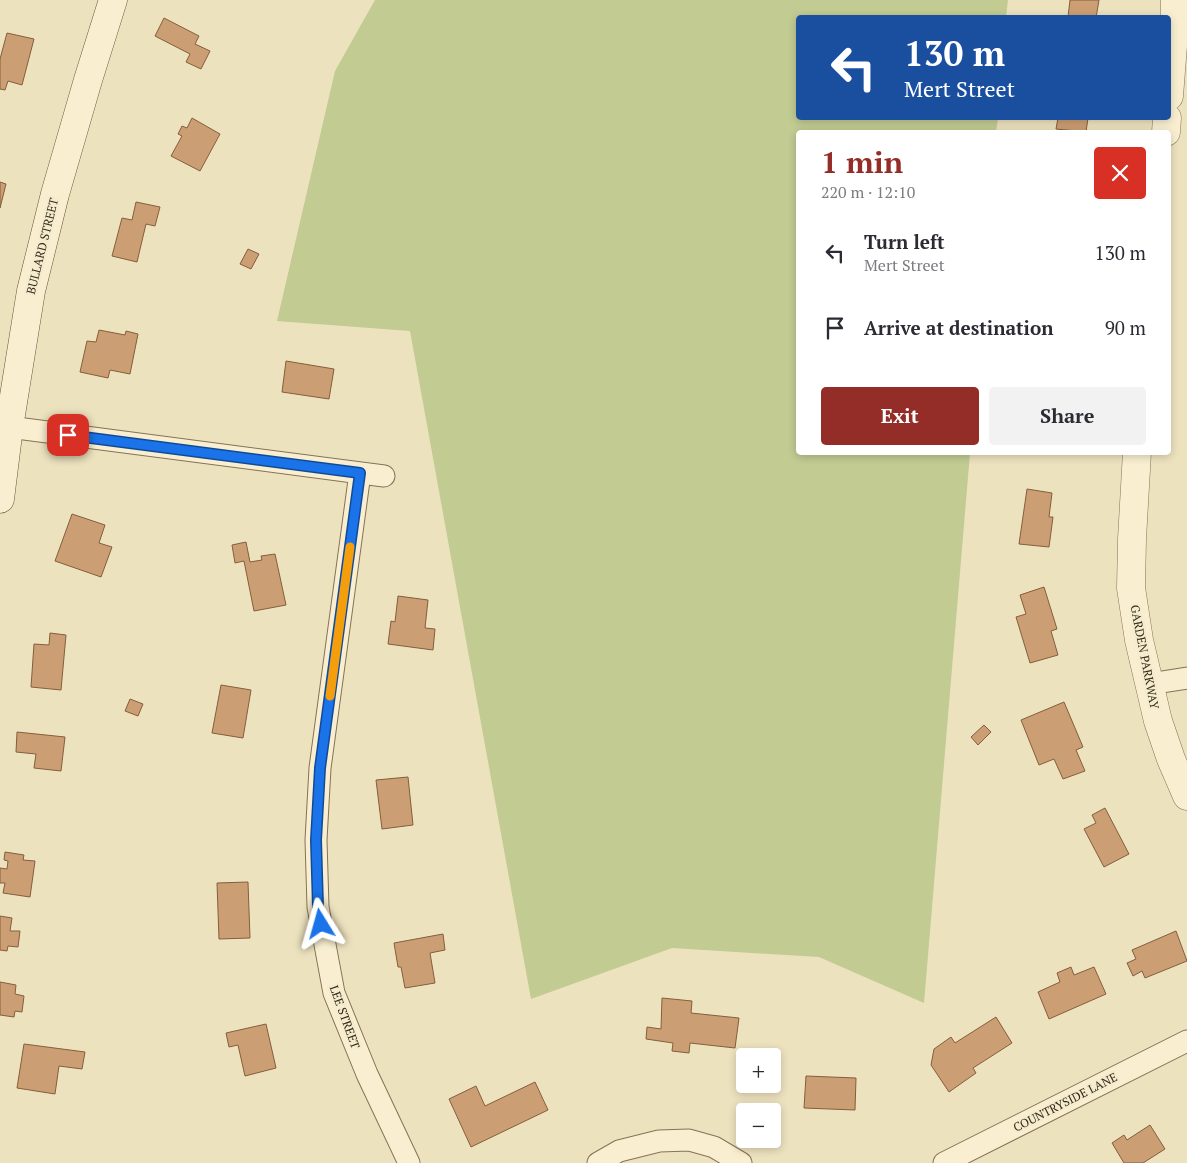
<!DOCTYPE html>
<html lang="en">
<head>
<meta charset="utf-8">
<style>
	body { margin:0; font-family:"PT Serif",serif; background:#f2f2f3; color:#2b2b33; height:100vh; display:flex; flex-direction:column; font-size:19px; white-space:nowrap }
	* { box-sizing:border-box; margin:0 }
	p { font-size:16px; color:#7c7c81 }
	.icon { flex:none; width:28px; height:28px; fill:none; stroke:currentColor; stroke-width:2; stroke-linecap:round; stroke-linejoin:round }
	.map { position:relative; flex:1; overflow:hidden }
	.drawer { position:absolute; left:796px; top:130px; width:375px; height:325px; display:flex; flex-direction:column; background:#fff; border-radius:5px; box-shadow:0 2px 8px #0003 }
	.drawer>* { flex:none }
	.guide { position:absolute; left:796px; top:15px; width:375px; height:105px; border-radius:5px; box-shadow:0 2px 8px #0003; background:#1a4fa0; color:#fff; overflow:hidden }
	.buttons { position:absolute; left:736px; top:1048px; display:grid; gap:10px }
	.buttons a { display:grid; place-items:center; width:45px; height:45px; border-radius:5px; background:#fff; box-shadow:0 2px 8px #0003; font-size:25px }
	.pin { position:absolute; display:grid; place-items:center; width:42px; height:42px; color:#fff; margin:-21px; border-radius:10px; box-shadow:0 2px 8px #0006 }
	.me { position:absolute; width:55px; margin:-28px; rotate:352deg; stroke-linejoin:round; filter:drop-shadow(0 0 4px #0008) }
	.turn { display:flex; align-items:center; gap:18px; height:105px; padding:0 25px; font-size:22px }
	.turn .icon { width:65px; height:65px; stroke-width:2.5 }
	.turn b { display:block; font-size:35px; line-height:42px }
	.round { display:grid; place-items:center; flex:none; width:52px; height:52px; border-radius:5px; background:#f2f2f3 }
	.head { display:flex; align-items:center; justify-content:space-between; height:85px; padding:0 25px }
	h1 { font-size:30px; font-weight:800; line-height:38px; color:#942d27 }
	.primary-button { display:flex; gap:10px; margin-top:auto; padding:10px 25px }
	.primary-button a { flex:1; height:58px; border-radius:5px; background:#942d27; color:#fff; font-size:20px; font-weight:800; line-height:58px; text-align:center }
	.primary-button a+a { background:#f2f2f3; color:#2b2b33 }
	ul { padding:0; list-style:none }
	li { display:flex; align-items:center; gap:15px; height:75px; padding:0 25px }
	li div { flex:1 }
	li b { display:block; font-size:19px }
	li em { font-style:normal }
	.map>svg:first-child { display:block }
</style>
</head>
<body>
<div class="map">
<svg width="1187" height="1163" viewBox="0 0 1187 1163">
	<rect width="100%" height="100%" fill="#ede2be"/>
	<path fill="#c1cb92" d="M375 0H1008L1006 17 799 18V118H998L996 132H799V452L970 453 924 1003 819 957 672 948 531 999 410 331 277 321 335 71Z"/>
	<path fill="#cc9e73" stroke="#845e3d" d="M1070 0H1099L1096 18 1068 17Z
		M164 18 199 36 195 44 210 51 201 69 186 62 190 54 155 36Z
		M7 33 34 39 22 85 8 81 5 90 0 89V59Z
		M192 118 220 134 200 171 171 156 182 136 178 134 182 126 187 128Z
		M1058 118H1088L1086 132 1056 129Z
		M0 182 6 184 0 208Z
		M136 202 160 207 155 226 146 224 137 262 112 256 122 218 132 220Z
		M248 249 259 254 251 269 240 264Z
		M99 330 125 335 126 331 138 334 130 374 110 370 108 378 80 372 87 341 96 342Z
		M286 361 334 369 329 399 282 392Z
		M1027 489 1052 493 1049 517H1053L1049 547 1019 544Z
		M72 514 105 525 99 543 112 547 101 577 55 561Z
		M246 542 250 562 262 560 261 556 275 554 286 605 254 611 244 561 235 563 232 545Z
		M1044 587 1057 629 1051 631 1058 655 1030 663 1016 617 1026 614 1020 595Z
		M398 596 428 600 425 628 435 629 433 650 388 644 391 621 395 622Z
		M50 633 66 635 61 690 31 687 34 644 49 645Z
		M221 685 251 690 243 738 212 733Z
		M130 699 143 704 138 716 125 711Z
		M1064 702 1083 747 1076 750 1085 771 1063 779 1054 759 1039 765 1021 720Z
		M984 725 991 732 978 745 971 737Z
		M17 732 65 737 61 771 34 768 36 754 16 752Z
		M408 777 413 825 382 829 376 780Z
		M1105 808 1129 854 1104 867 1084 829 1096 823 1092 815Z
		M5 852 24 855 23 860 35 861 30 897 3 893 5 883H0V868L7 869 8 861 4 860Z
		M248 882 250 938 219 939 217 883Z
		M0 916 12 918 10 931H20L18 947 8 946 7 951 0 950Z
		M1176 931 1187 961 1145 978 1142 971 1133 976 1127 963 1136 959 1132 950Z
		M443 934 445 950 430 953 435 983 405 988 401 967H398L394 943Z
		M1071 967 1074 975 1094 967 1106 994 1049 1019 1038 992 1060 982 1057 973Z
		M0 982 16 985 15 994 24 996 22 1012 15 1011 14 1017 0 1015Z
		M662 998 692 1001 691 1013 739 1018 735 1048 690 1043 689 1053 672 1051 673 1043 646 1039 647 1027 661 1029Z
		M996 1017 1012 1043 973 1068 976 1073 949 1092 931 1065 934 1049 951 1037 955 1043Z
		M266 1024 276 1068 245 1076 238 1045 229 1047 226 1033Z
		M24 1044 85 1052 82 1069 59 1066 55 1094 17 1088Z
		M806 1076 856 1078 855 1110 804 1108Z
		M535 1082 548 1110 471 1147 449 1099 476 1086 485 1106Z
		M1150 1125 1165 1149 1143 1163H1124L1112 1143 1124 1135 1127 1140Z"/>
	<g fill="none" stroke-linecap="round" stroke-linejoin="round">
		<defs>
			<path id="minor" d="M9 427 384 476
				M360 473 320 768 316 840 318 907 334 993 367 1074 409 1163
				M1149 684 1187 678
				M598 1163 619 1151 659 1141 689 1140 714 1147 741 1163
				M944 1163 1187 1041"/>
			<path id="tertiary" d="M1169 96 1174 33 1175 0
				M1166 132 1167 118
				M1137 452 1132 539 1131 588 1139 640 1158 721 1171 759 1187 796"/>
			<path id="secondary" d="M0 499 9 427 31 291 55 194 88 80 113 0"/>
		</defs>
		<use href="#minor" stroke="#857257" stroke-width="23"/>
		<use href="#tertiary" stroke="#857257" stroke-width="29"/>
		<use href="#secondary" stroke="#67533a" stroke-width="29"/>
		<use href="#minor" stroke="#f9efd0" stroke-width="21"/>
		<use href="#tertiary" stroke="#f9efd0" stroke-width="28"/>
		<use href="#secondary" stroke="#f9efd0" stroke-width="28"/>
	</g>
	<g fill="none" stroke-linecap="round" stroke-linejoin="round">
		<defs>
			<path id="route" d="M68 435 360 473 320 768 316 840 318 907 321 924"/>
		</defs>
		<use href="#route" stroke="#114b97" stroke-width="12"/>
		<use href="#route" stroke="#1a73e8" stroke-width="9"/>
		<path stroke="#f59e0b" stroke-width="9" d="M330 696 350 547"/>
	</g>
	<g text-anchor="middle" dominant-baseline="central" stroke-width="5" stroke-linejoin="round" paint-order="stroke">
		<g font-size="12" fill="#35291b" stroke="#f5eccd">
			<text transform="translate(42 246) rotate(-76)">BULLARD STREET</text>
			<text transform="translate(1145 657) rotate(79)">GARDEN PARKWAY</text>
			<text transform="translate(345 1017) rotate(70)">LEE STREET</text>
			<text transform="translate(1065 1102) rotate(-27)">COUNTRYSIDE LANE</text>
		</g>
	</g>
</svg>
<div class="buttons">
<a>+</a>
<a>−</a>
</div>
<div class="pin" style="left:68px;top:435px;background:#d93025"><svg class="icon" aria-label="arrive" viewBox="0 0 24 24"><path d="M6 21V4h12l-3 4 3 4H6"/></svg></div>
<svg class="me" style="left:321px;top:924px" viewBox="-20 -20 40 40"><path d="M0-17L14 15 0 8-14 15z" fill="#1a73e8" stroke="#fff" stroke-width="4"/></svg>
<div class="guide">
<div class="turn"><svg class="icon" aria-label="left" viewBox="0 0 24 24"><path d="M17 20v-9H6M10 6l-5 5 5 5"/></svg><div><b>130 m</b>Mert Street</div></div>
</div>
<section class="drawer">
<div class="head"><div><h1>1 min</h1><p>220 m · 12:10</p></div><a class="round" style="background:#d93025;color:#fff"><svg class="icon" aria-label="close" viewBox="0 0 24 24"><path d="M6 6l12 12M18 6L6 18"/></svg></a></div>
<ul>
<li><svg class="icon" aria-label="left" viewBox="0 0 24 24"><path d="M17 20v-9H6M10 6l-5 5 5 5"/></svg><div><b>Turn left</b><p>Mert Street</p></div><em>130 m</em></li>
<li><svg class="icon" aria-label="arrive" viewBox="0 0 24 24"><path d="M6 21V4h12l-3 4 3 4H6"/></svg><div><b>Arrive at destination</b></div><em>90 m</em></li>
</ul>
<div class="primary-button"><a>Exit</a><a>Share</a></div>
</section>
</div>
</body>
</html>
